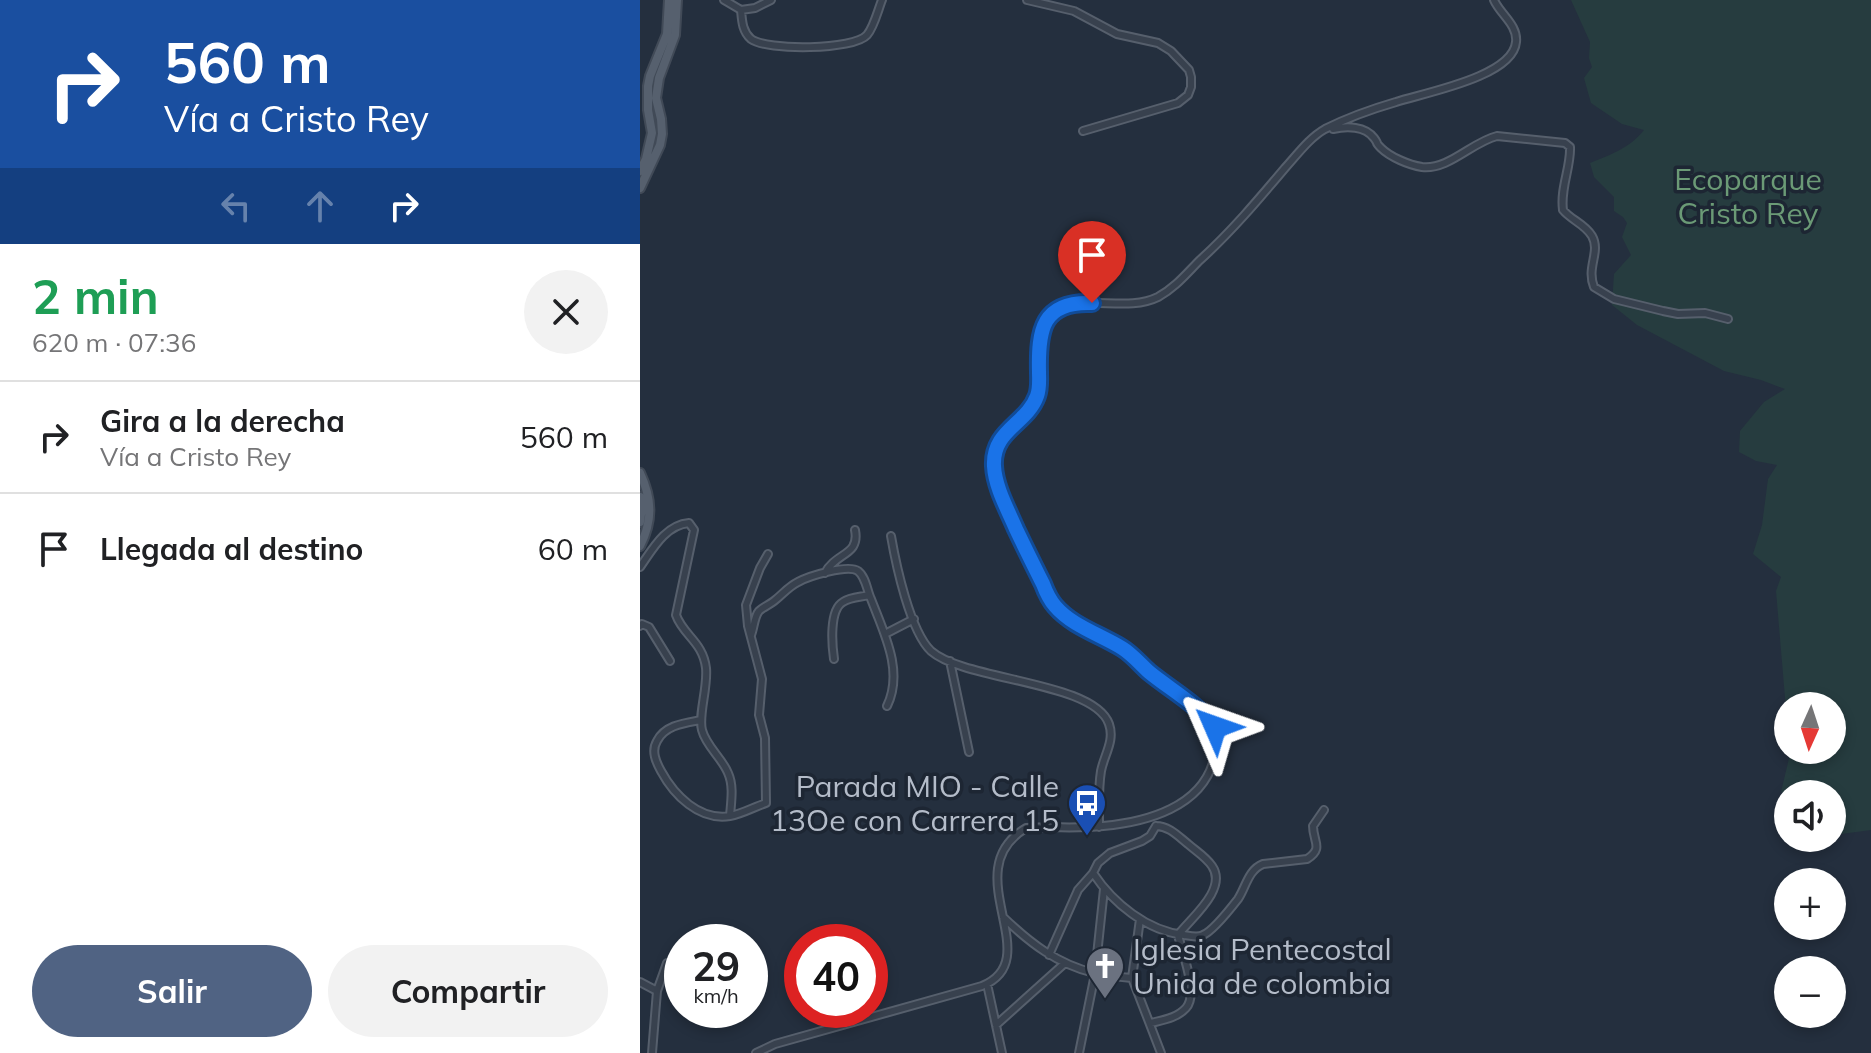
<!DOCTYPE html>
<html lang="es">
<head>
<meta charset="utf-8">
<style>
	body { margin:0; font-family:Mulish,sans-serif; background:#f2f2f2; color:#202124; height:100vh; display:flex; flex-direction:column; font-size:30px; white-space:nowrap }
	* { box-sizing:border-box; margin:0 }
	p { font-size:26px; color:#757577 }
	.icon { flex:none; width:44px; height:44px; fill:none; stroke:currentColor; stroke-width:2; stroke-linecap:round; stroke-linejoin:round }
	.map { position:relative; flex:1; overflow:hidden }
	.details { display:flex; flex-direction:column; background:#fff; width:640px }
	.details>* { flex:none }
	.top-card { background:#1a4fa0; color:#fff; overflow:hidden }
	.needle { width:52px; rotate:183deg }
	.buttons { position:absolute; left:1134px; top:692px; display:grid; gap:16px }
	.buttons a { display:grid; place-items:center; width:72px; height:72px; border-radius:50%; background:#fff; box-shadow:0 4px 12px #0003; font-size:40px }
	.speed { position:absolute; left:24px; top:924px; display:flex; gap:16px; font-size:40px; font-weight:700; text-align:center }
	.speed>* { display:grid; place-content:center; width:104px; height:104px; border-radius:50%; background:#fff; box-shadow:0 4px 12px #0003; line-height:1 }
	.speed small { font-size:20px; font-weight:400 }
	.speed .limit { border:12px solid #d22; background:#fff; color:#111 }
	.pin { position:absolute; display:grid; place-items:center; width:68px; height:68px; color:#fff; margin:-82px -34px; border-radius:50% 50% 50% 0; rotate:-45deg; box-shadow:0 0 8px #0007 }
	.pin .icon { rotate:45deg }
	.me { position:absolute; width:88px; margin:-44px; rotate:313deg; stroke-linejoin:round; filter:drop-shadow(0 0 6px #0008) }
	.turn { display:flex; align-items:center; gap:28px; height:168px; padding:0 32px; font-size:36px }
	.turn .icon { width:104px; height:104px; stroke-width:2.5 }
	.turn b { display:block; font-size:56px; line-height:68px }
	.lanes { display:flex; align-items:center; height:76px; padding:0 32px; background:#0003; justify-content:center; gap:40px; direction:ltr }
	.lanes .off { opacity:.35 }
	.round { display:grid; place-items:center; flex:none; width:84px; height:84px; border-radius:42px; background:#f2f2f2 }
	.head { display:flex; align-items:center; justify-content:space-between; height:136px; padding:0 32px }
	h1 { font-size:48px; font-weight:700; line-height:60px; color:#1e9e55 }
	.cta { display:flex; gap:16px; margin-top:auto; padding:16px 32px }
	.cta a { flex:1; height:92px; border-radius:48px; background:#506383; color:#fff; font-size:32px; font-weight:700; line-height:92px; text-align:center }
	.cta a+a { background:#f2f2f2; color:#202124 }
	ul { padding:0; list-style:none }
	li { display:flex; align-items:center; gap:24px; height:112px; padding:0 32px; border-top:2px solid #e0e0e0 }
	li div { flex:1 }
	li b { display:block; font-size:30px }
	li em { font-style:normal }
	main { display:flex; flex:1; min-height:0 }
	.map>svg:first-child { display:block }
</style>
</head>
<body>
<main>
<section class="details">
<div class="top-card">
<div class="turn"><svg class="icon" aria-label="right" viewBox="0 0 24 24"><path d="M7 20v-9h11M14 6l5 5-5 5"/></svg><div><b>560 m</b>Vía a Cristo Rey</div></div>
<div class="lanes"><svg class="icon off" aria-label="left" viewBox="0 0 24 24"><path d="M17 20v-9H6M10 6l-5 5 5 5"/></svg><svg class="icon off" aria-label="ahead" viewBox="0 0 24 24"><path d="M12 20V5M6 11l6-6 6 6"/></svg><svg class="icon" aria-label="right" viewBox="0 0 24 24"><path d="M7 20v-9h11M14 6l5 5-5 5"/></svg></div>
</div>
<div class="head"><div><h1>2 min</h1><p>620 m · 07:36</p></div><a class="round"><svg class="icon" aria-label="close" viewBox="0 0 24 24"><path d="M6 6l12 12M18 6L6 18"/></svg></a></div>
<ul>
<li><svg class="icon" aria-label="right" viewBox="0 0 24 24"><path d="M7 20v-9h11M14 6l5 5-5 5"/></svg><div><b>Gira a la derecha</b><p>Vía a Cristo Rey</p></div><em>560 m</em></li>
<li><svg class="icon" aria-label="arrive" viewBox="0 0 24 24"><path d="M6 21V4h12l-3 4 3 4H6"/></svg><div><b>Llegada al destino</b></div><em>60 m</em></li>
</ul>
<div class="cta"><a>Salir</a><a>Compartir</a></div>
</section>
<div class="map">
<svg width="1231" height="1053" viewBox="0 0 1231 1053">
	<rect width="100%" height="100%" fill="#242f3e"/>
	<path fill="#263c3f" d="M931 0H1231V830L1201 834 1192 823V794L1148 795 1141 792 1151 750H1192V706H1148V733L1136 591 1141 577 1113 554 1122 525 1128 479 1137 465 1116 461 1099 452 1100 431 1124 402 1145 389 1121 380 1084 371 997 325 972 305 974 274 991 255 982 237 987 223 983 217 974 211V197L954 177 950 163C970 155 990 148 1004 130L982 124 951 103 944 78 952 67 949 58 950 42Z"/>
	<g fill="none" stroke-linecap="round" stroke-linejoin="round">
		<defs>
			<path id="minor" d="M84 0 101 10
				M387 0 434 11 477 34 518 43 531 51 549 70 551 77V87L548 95 538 103 443 131
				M101 10C102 20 102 31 111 39 127 51 214 50 227 35 234 27 238 10 242 0
				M101 10 115 8 131 0
				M693 129C707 126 725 126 734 138 740 146 734 141 741 148 750 157 769 165 782 167 809 170 832 142 857 136L925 143 930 147C931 167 920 188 923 210 931 220 945 224 952 236 961 252 946 267 954 287L974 299 1023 311 1038 314 1065 313 1088 319
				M251 536C256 565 270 631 291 651 325 681 454 681 469 724 475 741 464 755 461 771 458 789 459 808 459 827
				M0 567C12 550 25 525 49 523L54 530 36 615C43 635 63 642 66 668 68 688 58 715 62 730 66 746 82 758 88 773 94 786 91 802 90 816
				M185 573C196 552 220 556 215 530
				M0 626 2 624 9 627 30 661
				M245 634 274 619
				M111 635C114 628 114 617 119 611 123 607 129 605 134 601 143 594 148 587 158 582 169 576 208 564 218 571 226 577 227 591 231 599 244 633 264 671 247 706
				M194 659C192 645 189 610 203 602 210 597 221 597 229 595
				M310 661 329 752
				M61 720C45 723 25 725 17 741 11 751 16 762 21 771 34 795 59 821 90 816 102 814 114 807 126 803L125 738 119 715 122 679 108 626 106 605 120 568 128 554
				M516 826C529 826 538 836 548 844 556 851 566 857 572 866 588 889 551 918 538 935
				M453 873C473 903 507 931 544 935 550 936 558 938 563 935 573 931 591 908 598 899 606 887 608 870 623 864L667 859C684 848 673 842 673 826L684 810
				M363 917C390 943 417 964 454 973 466 976 480 977 492 978
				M500 919 492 978 521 1053
				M409 955 438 890 453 873 458 863 470 853 502 841 510 836 516 826
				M0 982 17 991
				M347 984 362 1053
				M511 1023C523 1020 537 1018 546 1008 559 994 542 952 538 935
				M356 1025 425 963
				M12 1053 17 991 27 963
				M116 1053 135 1044 342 986C409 959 314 871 386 828 412 826 437 829 463 826 507 822 562 807 574 759 578 744 580 731 569 720 551 701 528 688 509 672 502 666 496 658 489 652 467 635 438 629 418 609 409 600 406 590 400 579 384 547 364 512 355 477 354 470 353 463 354 456 356 429 390 419 398 395 406 371 390 343 407 320 431 287 482 315 518 297 535 288 547 273 560 260 591 232 618 200 645 168 657 155 669 138 685 129 707 118 732 109 756 102 783 93 873 77 876 42 878 25 860 14 854 0
				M439 1053 455 974 464 889"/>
			<path id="major" d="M0 171 6 159 12 133 8 110V86L10 76 27 34 29 0
				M0 188 20 145 22 134 21 119 16 98 19 78 35 35 37 0
				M0 473C12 499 13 520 0 546
				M0 497 2 507 0 522"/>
		</defs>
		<use href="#minor" stroke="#565f6c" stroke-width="10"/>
		<use href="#major" stroke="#414a57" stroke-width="12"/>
		<use href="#minor" stroke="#38414e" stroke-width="6"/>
		<use href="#major" stroke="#56606e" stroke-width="8"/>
	</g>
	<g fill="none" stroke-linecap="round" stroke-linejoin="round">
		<defs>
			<path id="route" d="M452 303C402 301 398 330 399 372 399 379 400 388 397 396 387 424 352 430 354 466 355 487 368 510 376 529 385 548 394 566 403 584 406 592 409 599 415 606 432 626 459 634 482 648 492 654 500 664 509 672 531 690 557 704 575 727"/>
		</defs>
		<use href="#route" stroke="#114b97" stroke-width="20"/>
		<use href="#route" stroke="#1a73e8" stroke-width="14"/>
	</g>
	<defs>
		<symbol id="bus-pin" viewBox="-11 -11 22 30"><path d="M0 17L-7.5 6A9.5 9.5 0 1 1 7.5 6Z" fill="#1a4fb4" stroke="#1d2633"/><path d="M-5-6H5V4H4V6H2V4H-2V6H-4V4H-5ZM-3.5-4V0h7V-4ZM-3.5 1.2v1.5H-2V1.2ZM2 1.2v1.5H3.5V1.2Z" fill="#fff"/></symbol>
		<symbol id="church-pin" viewBox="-11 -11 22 30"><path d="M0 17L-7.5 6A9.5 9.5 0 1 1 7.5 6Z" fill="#6b7280" stroke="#1d2633"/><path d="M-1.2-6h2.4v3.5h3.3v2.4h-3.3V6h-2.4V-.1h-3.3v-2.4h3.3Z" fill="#fff"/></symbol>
	</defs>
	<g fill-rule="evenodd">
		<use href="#bus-pin" x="425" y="781" width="44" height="60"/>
		<use href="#church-pin" x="443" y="944" width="44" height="60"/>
	</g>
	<g text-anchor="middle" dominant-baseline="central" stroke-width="7" stroke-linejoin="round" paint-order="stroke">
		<g font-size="30" fill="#6b9a76" stroke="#1d2633">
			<text x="1108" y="179">Ecoparque<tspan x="1108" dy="34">Cristo Rey</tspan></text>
		</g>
		<g font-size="30" fill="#b4bcc9" stroke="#1d2633" text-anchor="end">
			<text x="419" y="786">Parada MIO - Calle<tspan x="419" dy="34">13Oe con Carrera 15</tspan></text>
			<text x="493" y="949" text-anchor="start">Iglesia Pentecostal<tspan x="493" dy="34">Unida de colombia</tspan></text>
		</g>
	</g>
</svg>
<div class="buttons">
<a><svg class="needle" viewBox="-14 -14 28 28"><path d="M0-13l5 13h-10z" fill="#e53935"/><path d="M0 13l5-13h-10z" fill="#757577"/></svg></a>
<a><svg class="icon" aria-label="sound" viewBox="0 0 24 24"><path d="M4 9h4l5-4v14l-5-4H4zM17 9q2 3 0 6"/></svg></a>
<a>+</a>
<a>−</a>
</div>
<div class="speed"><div>29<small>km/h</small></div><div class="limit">40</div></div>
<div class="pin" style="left:452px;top:303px;background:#d93025"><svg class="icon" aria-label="arrive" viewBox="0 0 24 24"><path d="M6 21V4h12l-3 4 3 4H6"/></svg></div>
<svg class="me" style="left:575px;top:727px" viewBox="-20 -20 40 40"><path d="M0-17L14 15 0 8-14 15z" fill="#1a73e8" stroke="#fff" stroke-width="4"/></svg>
</div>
</main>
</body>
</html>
